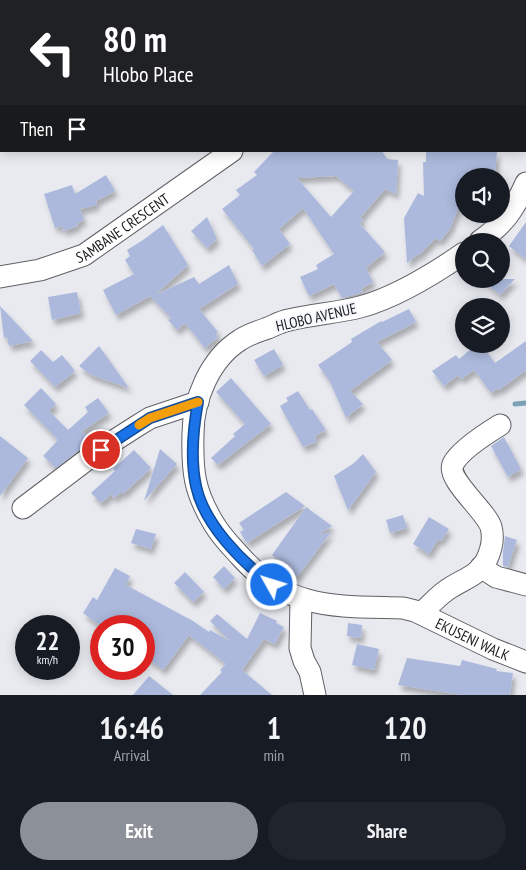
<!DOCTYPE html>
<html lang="en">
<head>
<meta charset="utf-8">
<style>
	body { margin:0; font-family:"PT Sans Narrow",sans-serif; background:#20242c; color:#f1f3f6; height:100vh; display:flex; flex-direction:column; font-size:19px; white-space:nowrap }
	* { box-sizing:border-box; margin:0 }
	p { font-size:16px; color:#9ea1a6 }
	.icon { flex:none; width:28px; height:28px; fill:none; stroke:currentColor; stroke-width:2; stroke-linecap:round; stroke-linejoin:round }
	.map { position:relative; height:695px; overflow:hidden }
	.drawer { display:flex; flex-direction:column; background:#171b24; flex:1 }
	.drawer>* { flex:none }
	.hud { position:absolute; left:0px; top:0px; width:526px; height:152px; box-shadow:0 2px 12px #0003; background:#202124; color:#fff; overflow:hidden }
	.tools { position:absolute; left:455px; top:168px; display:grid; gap:10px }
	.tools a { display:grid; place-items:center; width:55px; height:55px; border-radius:50%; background:#171b24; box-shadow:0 2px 12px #0003; font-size:25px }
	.speed { position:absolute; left:15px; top:615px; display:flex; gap:10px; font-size:25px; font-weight:700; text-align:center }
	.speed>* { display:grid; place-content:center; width:65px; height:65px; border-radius:50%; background:#171b24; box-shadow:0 2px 12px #0003; line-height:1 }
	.speed small { font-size:12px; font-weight:400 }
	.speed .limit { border:8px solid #d22; background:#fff; color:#111 }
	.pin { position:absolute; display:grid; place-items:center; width:42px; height:42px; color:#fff; margin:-21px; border:2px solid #fff; border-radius:50%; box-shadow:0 1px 5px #0007 }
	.me { position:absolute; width:55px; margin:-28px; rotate:309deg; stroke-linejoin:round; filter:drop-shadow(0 0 4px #0008) }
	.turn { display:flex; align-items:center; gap:18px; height:105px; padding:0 20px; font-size:22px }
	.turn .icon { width:65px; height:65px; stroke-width:2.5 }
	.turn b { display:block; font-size:35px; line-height:42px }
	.then { display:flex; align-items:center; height:48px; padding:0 20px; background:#0003; gap:10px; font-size:19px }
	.eta { display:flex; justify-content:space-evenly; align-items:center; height:85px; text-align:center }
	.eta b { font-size:30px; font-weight:700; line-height:35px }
	.primary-button { display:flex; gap:10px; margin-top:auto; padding:10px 20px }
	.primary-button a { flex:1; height:58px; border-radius:30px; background:#8c9099; color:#fff; font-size:20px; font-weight:700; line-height:58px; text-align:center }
	.primary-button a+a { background:#20242c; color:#f1f3f6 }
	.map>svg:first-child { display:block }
</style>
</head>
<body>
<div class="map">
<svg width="526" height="695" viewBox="0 0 526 695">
	<defs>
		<filter id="shadow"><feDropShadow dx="3" dy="5.5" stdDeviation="2.5" flood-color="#0004"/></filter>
	</defs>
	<rect width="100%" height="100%" fill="#e8eaf0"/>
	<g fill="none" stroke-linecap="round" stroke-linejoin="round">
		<path stroke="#7aa1b4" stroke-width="5" d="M515 404 526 403"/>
	</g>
	<path fill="#acb9dc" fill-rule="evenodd" filter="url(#shadow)" d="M274 151H382L387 159 398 160 396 194 385 189 360 218 363 220 360 224 385 252 366 268 373 282 361 289 363 292 342 298 334 284 309 296 300 277 318 269 316 265 334 254 303 208 279 229 290 244 262 266 252 250 254 249 222 209 240 195 236 190 257 175 254 172ZM336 176 354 191 331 217 297 178Z
		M426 151 497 152 495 173 490 172V176H464V194L450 229 440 241 436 238 419 255 418 254 407 263 404 218 418 193 424 196 423 162H426Z
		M106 175 115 191 96 201 97 205 80 209 84 220 77 223 78 226 63 231 62 226 55 228 44 194 72 185 75 194Z
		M207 217 217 239 207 248 191 231Z
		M526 222V259L509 246Z
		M163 225 188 265 155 295 194 277 199 284 229 265 238 284 199 309 218 332 216 334 218 337 205 348 185 323 177 330 168 320 171 318 150 296 116 315 103 290 134 274 125 260 130 256 127 250 143 240Z
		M482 279H515L500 295Z
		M77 292 81 313 52 320 48 297Z
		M0 306 33 341 9 346 7 337 4 338Z
		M409 309 416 322 377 342 392 360 350 391 363 404 346 418 330 382 318 365 352 342 351 339 381 321 382 322Z
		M526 341V370L499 390 498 388 491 393 474 370 461 379 458 375 444 386 432 371 456 355 459 359 477 344H481L495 363Z
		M99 346 129 388 91 375 79 366Z
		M274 349 283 365 264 376 254 360Z
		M41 350 53 362 62 355 75 371 55 387 30 361Z
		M231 378 271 424 218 465 211 458 235 436 233 434 245 424 216 392Z
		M41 388 56 404 49 411 68 430 88 412 85 407 98 398 109 413 82 431 91 441 56 468 43 456 58 440 24 405Z
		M298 391 310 410 312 409 326 430 315 436 316 442 303 447 280 406 288 401 286 398Z
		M0 436 28 458 0 496Z
		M504 437 521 469 508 477 491 446Z
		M160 449 177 464 144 501Z
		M134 450 151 468 123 494 121 492 114 498 111 494 101 503 91 493 115 471 113 469Z
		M363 454 376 472 348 510 334 476 354 463Z
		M286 492 305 506 247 543 240 532 244 530 239 523Z
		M306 507 332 526 317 536 331 532 297 577 279 563 280 561 272 555Z
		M403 515 407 528 390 533 386 520Z
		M429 517 449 529 441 541 438 539 429 554 413 544Z
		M136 529 156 534 151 549 131 543Z
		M505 536 517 540 508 567 503 566V552Z
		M224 566 235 578 224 589 213 577Z
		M115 568 130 576 126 585 193 621 209 632 210 630 230 641 210 621 217 614 247 639 260 613 277 621 276 623 284 627 275 644 264 639 242 670 272 695H200L222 672 220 670 226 664 189 635 163 670 144 655V626H101L83 613 93 597 97 600Z
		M185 572 204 592 193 602 174 583Z
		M348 623 362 625 361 638 347 636Z
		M357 644 379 649 374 670 352 665Z
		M407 658 460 666 462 660 497 669 496 671 513 673 510 695H462L398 685Z
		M149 676 173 695H133Z"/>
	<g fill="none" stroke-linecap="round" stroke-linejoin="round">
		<defs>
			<g id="street">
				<path d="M474 0 475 1"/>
				<path d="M180 1 181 0"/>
				<path d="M438 1 440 0"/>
				<path d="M0 68 1 67"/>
				<path d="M525 68 526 70"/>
				<path d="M480 241C504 224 514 210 526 183"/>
				<path id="s1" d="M464 253C435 273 394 298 360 307 337 313 313 314 289 320 282 321 275 325 268 328 259 331 249 334 240 340 210 359 193 399 193 434 192 472 194 491 214 524 221 536 231 546 240 556 289 611 336 606 403 608L415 611 493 649 526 662"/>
				<path id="s2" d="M0 277 40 270 84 255 232 151"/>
				<path d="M23 508 101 449 137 426 150 418 198 402"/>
				<path d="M481 567 496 577 526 585"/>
				<path d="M301 599 300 648 304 661 310 672 315 695"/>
				<path d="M422 613C430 605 438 596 447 590 461 580 478 576 486 561 491 551 494 538 491 527 486 511 446 479 453 464 460 450 487 433 500 425"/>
			</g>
		</defs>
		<use href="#street" stroke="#5f6166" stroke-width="23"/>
		<use href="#street" stroke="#fff" stroke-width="21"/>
	</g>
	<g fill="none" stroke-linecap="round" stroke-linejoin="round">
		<defs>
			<path id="route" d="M101 450 150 418 198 402C193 429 190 458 196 486 204 524 241 561 272 585"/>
		</defs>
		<use href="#route" stroke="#114b97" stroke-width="12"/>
		<use href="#route" stroke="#1a73e8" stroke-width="9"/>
		<path stroke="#f59e0b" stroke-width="9" d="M139 425 150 418 198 402"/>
	</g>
	<g text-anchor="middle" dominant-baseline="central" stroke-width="4" stroke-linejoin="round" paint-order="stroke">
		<g font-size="15" fill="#1c1d1f" stroke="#f6f8fd">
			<text stroke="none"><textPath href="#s2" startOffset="134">SAMBANE CRESCENT</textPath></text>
			<text transform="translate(316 317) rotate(-13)">HLOBO AVENUE</text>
			<text stroke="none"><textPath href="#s1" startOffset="742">EKUSENI WALK</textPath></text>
		</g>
	</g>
</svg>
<div class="tools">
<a><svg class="icon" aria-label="sound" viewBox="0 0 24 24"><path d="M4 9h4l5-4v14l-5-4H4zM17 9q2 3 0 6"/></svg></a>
<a><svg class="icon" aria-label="search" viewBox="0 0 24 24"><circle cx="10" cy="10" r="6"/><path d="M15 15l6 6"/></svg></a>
<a><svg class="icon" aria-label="layers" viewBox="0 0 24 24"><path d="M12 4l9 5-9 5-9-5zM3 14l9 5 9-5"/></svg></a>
</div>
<div class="speed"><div>22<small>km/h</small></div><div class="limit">30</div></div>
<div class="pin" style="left:101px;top:450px;background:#d93025"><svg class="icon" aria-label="arrive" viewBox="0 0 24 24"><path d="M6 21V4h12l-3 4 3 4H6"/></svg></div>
<svg class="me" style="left:272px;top:585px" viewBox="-20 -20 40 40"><circle r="17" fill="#1a73e8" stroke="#fff" stroke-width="3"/><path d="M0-11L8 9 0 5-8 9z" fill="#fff"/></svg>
<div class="hud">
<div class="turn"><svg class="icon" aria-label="left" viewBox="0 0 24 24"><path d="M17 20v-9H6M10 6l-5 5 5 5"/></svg><div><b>80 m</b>Hlobo Place</div></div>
<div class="then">Then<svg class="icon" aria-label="arrive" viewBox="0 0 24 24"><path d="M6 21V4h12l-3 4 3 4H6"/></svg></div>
</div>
</div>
<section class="drawer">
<div class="eta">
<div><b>16:46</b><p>Arrival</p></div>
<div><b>1</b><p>min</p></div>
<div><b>120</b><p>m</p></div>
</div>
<div class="primary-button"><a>Exit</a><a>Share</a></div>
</section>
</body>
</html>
